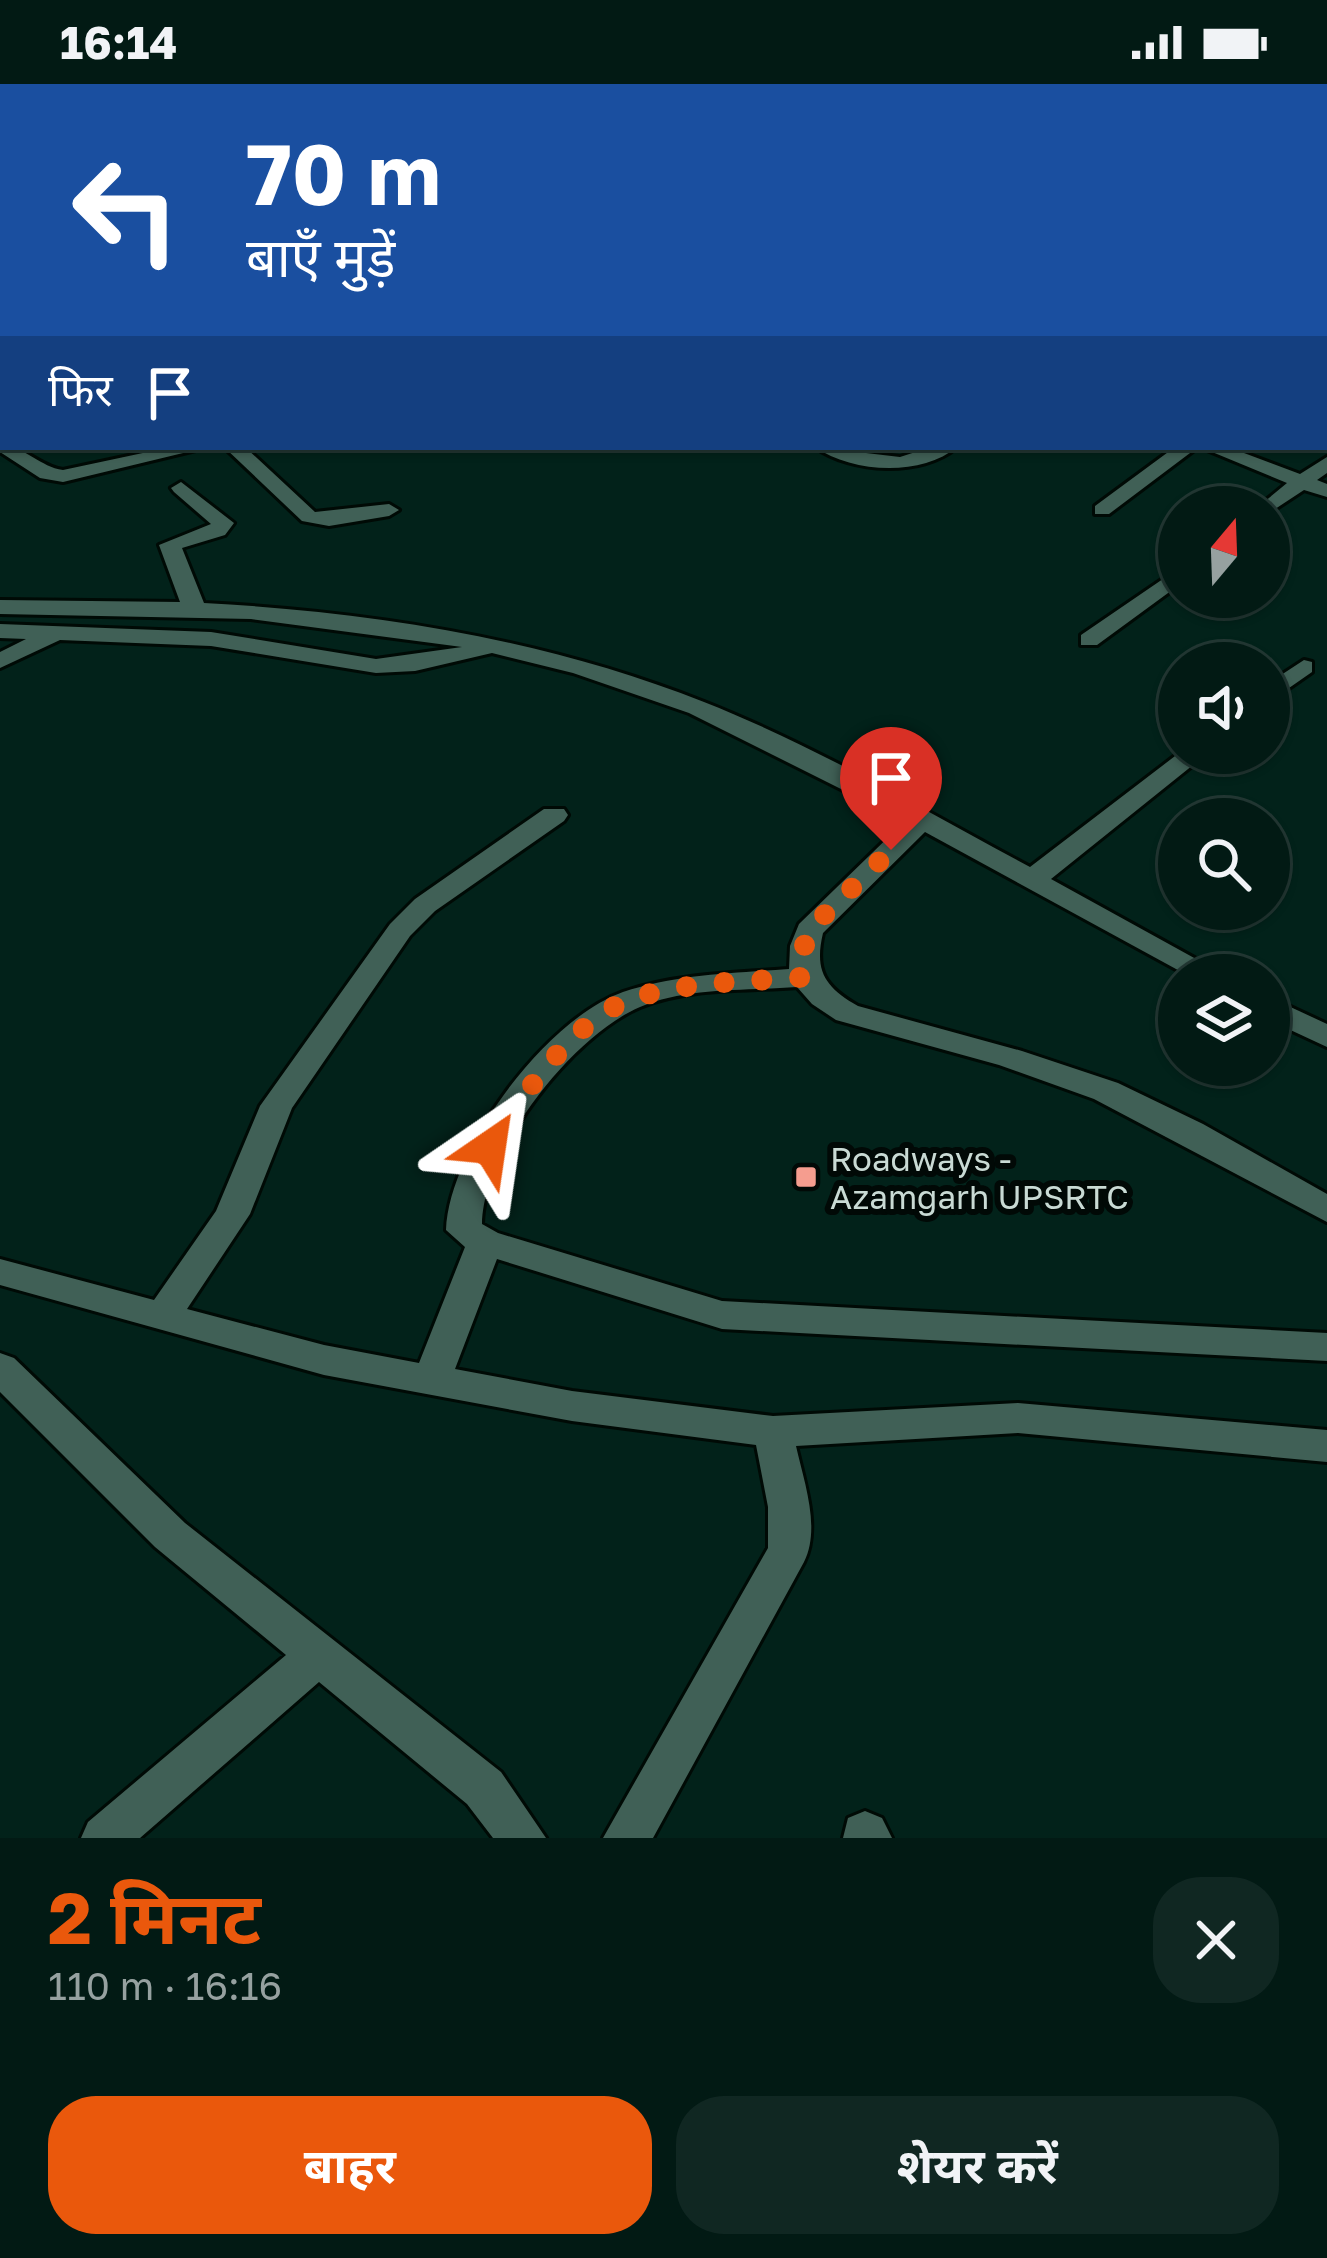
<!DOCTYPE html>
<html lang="hi">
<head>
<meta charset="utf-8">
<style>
	body { margin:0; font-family:"Golos Text","Noto Sans Devanagari",sans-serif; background:#102722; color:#f1f3f6; height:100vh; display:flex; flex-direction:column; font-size:45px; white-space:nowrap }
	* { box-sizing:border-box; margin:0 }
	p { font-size:39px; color:#96a1a0 }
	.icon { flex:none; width:66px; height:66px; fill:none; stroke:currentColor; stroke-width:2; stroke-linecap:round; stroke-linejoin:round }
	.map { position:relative; height:1754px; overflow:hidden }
	.sheet { display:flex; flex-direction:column; background:#021a14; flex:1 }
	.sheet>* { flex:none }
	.guide { position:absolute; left:0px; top:0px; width:1329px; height:366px; box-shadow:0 3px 9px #0004,0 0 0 3px #233834; background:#1a4fa0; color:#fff; overflow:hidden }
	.needle { width:78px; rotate:19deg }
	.tools { position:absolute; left:1158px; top:402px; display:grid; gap:24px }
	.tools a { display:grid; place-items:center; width:132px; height:132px; border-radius:50%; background:#021a14; box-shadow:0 3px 9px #0004,0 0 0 3px #233834; font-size:60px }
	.pin { position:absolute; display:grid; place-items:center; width:102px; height:102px; color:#fff; margin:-123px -51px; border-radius:50% 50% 50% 0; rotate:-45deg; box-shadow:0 0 12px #0007 }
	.pin .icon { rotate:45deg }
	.me { position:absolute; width:132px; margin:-66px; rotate:32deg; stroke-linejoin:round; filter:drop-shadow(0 0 9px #0008) }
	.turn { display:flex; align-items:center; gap:42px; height:252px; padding:0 48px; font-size:54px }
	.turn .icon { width:156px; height:156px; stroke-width:2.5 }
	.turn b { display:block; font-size:84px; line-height:102px }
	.then { display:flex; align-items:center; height:114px; padding:0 48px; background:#0003; gap:24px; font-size:45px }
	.round { display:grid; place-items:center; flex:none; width:126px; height:126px; border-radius:48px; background:#102722 }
	.summary { display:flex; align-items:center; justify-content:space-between; height:204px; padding:0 48px }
	h1 { font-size:72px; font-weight:700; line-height:90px; color:#ea580c }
	.cta { display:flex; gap:24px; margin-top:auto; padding:24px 48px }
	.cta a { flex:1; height:138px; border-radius:48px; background:#ea580c; color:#fff; font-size:48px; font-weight:700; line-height:138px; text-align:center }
	.cta a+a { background:#102722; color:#f1f3f6 }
	.status { display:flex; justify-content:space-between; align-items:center; height:84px; padding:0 60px; background:#021a14; direction:ltr }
	.status svg { height:33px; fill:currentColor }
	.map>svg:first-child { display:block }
</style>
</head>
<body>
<div class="status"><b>16:14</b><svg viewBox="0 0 49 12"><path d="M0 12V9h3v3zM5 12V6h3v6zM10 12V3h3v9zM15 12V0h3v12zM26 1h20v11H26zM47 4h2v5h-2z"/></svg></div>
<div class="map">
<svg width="1327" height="1754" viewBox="0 0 1327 1754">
	<rect width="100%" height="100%" fill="#02221a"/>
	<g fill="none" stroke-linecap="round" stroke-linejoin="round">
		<defs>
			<path id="minor" d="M526 0H551L554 3H529Z
				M725 0H750L753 3H728Z
				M1327 63V72H1326V63Z
				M1326 154H1327V164H1326Z
				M1327 178V189H1326V178Z
				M0 186H3V196H0Z
				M3 253V267H0V254Z
				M0 285H3V296H0Z
				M1326 295H1327V306H1326Z
				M3 358V363C27 363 40 383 63 386L171 363H208L63 398 40 394 0 368Z
				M224 363H245L315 428 389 420 399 426 389 432 329 442 302 437Z
				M815 363 900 373 931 363H957C921 393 852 389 815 363Z
				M1175 363H1198L1109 430H1095V422Z
				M1200 363H1228L1300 390 1327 373V389L1317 396 1327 400V413L1304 406 1269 429V423H1258L1287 399Z
				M181 398 234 439 225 451 182 464 204 519C374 528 545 555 704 618 818 663 923 726 1030 783L1179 669H1208L1051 795 1225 891H1187L925 748 823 849C814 887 825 903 858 922L1022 967 1118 999 1203 1040 1327 1110V1138L1094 1015 999 981 836 936 812 920 797 903C747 907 687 903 640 923 572 952 483 1066 482 1140L498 1149 722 1217 1327 1249V1277L722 1245 497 1175 455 1285 572 1307 773 1332 1018 1319 1327 1346V1378L1018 1349 796 1362C804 1398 821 1444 804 1478L653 1754H603L768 1464V1423L756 1361 572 1337 324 1291 0 1201V1175L154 1216 216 1127 260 1022 390 840 415 815 544 725H564L568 731 564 737 435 827 410 852 292 1024 250 1130 187 1225 324 1261 419 1279 465 1163 446 1146C449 1065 546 935 623 908 676 890 734 889 789 885L790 862 799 840 905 737 689 629 573 589 492 569 415 587 376 589 211 562 60 556 0 584V568L26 555 0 554V540L211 548 376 575 462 563 251 535 0 530V516L180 518 159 461 211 440 174 408 171 404Z
				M1179 484V501L1097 561H1081V551Z
				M1304 576 1312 578V588L1269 618V599Z
				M1269 913 1327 940V963L1269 936Z
				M0 1269 14 1274 185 1439 501 1688 546 1754H493L467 1720 319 1598 140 1754H81L88 1738 286 1571 155 1463 0 1308Z
				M865 1727 882 1734 892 1754H843L848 1734Z"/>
			<path id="highway" d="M3 159V173L0 174V160Z"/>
		</defs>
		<use href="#minor" stroke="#000a05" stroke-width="6"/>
		<use href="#highway" stroke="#000a05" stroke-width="6"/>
		<use href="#minor" fill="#406056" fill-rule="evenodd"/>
		<use href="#highway" fill="#52d3b0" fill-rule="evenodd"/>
	</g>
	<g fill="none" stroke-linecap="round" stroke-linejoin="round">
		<path stroke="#ea580c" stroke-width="21" stroke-dasharray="0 37.8" d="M490 1063C521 1014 573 936 629 916 683 897 748 898 805 893L802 870 809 846 891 766"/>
	</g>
	<rect fill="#f59d8f" stroke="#010906" stroke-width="4.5" x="794" y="1081" width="24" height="24" rx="6"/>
	<g text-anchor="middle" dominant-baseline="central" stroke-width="12" stroke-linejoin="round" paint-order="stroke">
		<g font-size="33" fill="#c9dad4" stroke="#010906" text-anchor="start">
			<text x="830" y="1074">Roadways -<tspan x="830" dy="38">Azamgarh UPSRTC</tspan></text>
		</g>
	</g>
</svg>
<div class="tools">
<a><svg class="needle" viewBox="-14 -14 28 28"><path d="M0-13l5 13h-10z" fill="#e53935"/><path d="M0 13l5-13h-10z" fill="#96a1a0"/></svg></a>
<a><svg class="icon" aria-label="sound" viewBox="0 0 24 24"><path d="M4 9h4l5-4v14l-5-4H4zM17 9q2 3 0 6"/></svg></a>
<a><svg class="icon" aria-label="search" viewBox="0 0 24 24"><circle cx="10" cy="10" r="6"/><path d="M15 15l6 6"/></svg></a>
<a><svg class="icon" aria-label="layers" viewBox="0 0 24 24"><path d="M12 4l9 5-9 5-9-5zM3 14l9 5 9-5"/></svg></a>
</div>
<div class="pin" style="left:891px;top:766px;background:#d93025"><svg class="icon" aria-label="arrive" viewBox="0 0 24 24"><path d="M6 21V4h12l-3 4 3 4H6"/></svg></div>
<svg class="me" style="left:490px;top:1063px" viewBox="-20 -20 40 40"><path d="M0-17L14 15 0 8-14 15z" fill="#ea580c" stroke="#fff" stroke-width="4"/></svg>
<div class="guide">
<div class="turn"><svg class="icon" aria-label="left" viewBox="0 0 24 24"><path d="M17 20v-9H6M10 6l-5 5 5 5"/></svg><div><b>70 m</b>बाएँ मुड़ें</div></div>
<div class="then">फिर<svg class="icon" aria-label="arrive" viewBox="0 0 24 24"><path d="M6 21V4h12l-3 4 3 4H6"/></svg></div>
</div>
</div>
<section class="sheet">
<div class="summary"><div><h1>2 मिनट</h1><p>110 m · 16:16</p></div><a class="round"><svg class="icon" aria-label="close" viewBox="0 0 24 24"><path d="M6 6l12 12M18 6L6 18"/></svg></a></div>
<div class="cta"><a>बाहर</a><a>शेयर करें</a></div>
</section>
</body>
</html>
